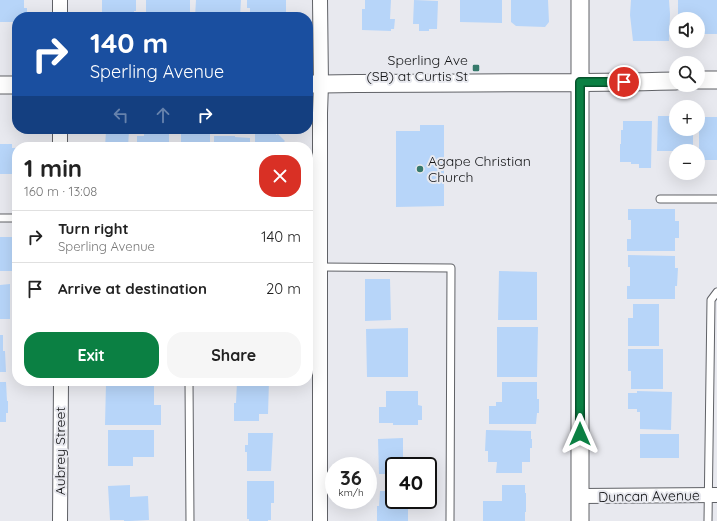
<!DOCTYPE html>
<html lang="en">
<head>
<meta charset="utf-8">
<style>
	body { margin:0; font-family:Quicksand,sans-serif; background:#f6f6f6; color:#222; height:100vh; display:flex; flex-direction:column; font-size:15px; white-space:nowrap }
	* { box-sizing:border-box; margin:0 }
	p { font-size:13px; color:#767676 }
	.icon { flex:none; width:22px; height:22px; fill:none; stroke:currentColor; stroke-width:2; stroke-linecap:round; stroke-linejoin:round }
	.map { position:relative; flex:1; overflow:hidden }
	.panel { position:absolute; left:12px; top:142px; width:301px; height:244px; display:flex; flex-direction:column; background:#fff; border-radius:16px; box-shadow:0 4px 16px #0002 }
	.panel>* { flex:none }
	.guide { position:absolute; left:12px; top:12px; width:301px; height:122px; border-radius:16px; box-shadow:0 4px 16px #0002; background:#1a4fa0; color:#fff; overflow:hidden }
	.buttons { position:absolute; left:669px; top:12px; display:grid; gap:8px }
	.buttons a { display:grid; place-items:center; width:36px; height:36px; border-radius:50%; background:#fff; box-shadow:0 4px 16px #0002; font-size:20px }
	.speed { position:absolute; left:325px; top:457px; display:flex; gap:8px; font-size:20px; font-weight:700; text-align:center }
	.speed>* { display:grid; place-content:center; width:52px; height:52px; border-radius:50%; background:#fff; box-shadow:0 4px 16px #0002; line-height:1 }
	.speed small { font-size:10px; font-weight:400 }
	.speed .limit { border:2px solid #111; border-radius:6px; background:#fff; color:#111 }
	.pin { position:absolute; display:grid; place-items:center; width:34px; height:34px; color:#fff; margin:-17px; border:2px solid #fff; border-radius:50%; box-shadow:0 1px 4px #0007 }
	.me { position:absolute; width:44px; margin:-22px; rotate:0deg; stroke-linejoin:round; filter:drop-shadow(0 0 3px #0008) }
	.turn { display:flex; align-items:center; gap:14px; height:84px; padding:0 12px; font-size:18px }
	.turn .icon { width:52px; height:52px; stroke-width:2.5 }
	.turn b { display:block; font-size:28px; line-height:34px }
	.lanes { display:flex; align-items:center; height:38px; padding:0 12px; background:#0003; justify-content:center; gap:20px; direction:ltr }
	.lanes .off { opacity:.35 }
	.round { display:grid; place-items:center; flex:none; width:42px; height:42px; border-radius:16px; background:#f6f6f6 }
	.summary { display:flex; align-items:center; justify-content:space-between; height:68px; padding:0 12px }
	h1 { font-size:24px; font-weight:800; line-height:30px }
	.cta { display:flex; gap:8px; margin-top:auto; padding:8px 12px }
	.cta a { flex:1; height:46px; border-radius:16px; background:#0b8043; color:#fff; font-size:16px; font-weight:800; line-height:46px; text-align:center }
	.cta a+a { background:#f6f6f6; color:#222 }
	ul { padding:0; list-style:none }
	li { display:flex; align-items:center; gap:12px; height:52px; padding:0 12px; border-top:1px solid #e0e0e0 }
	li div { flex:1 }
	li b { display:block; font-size:15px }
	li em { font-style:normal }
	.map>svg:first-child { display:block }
</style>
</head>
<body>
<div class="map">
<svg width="717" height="521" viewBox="0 0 717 521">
	<rect width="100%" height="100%" fill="#e8e9ef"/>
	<path fill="#b7d5f9" d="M0 0H24V8H27V17H17V22H0Z
		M102 0H136V11H134V17H102Z
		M146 0H190V17H146Z
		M196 0H241L240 17H195Z
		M247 0H286V17H250V8H247Z
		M365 0H391L390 19H395L394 29H391V31L362 30V9H365Z
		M414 0 438 1 437 29H429V31H419V24H413Z
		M460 0H502V23L460 22Z
		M511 0H548L549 22 545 27 516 26 511 22Z
		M631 0H669L670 14 669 41H633L630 15Z
		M678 0H717V34H698V19H678Z
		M658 116H676V129H693V151H657Z
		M699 117H717V160H699Z
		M623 121H652L651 168H639V164H631V162H620V144H621V130H623Z
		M420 125H444V206L396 207V131H420Z
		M181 129H210V147H181Z
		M263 129H276V135L278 134 285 141 283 143H286V147H255V133H263Z
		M106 131H129L128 147H105Z
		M144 133H169V147H137V136H144Z
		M214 136H235V137L250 138V147H214Z
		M0 144H12V148H17V174H0Z
		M628 209H675V221H679V238H675V251H627V239H631V220H628Z
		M0 237H13L14 253H15L16 271H0Z
		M628 255 675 256V268H678L677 286H675V299H627V286H630V267H628Z
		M499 271 537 272V320H498Z
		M365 279H390L391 320 365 321Z
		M10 284V319H0V285Z
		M633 304H659V346H628V318H633Z
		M497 327H538L537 377H497Z
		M408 328V377H367L366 329Z
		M0 335H3V351H5L6 372H0Z
		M628 349H663V389H631V371H628Z
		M237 381H269L268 414H259V421H234V403H236Z
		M0 382H6L7 401H8V413H6V422H0Z
		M502 382H537V399H539V413H537L536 424H489V406H496V402H502Z
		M106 383H154V405H161V425H105Z
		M386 391H418V405L422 406V420H418V425H393V423H379V407H386Z
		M637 391 672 392 671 430 640 429V412H637V409H628V393H637Z
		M108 430H154V457H133V466H108Z
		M486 430 531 431V439H532V448H530V462H522V473H496L497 462H488V451H485Z
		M248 433H273L271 471H247V452H245V445H248Z
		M640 434H679V458H640Z
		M403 438V466H394V474H379L378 439Z
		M247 481H274V503H271V520H268V521H249V519H247Z
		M130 485V497L148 496 149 520 130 521H124V520H110L108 486Z
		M502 485H525V493H526V512H525V521H483V501H502Z
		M380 491H394V500H408V521H377V506H379Z"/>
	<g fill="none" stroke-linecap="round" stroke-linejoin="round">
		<defs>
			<path id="service" d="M660 199H717
				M308 210 321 211
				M0 218H17
				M320 267 451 268 450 521
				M189 381 190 521
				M708 521 711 300 717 292"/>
			<path id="minor" d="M60 0V17
				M60 129V147
				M580 496 717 495
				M60 521 61 381
				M320 521V113L321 84 320 0"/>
			<path id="tertiary" d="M580 0V521
				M698 80H717
				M308 84C431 82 553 84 676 81
				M0 85H17"/>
		</defs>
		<use href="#service" stroke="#606267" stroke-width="9"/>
		<use href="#minor" stroke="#606267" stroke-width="16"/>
		<use href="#tertiary" stroke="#606267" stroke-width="19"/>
		<use href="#service" stroke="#fff" stroke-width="7"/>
		<use href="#minor" stroke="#fff" stroke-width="14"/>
		<use href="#tertiary" stroke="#fff" stroke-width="17"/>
	</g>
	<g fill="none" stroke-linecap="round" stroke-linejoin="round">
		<defs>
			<path id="route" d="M580 434V82H624"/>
		</defs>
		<use href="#route" stroke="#07532c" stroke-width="10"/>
		<use href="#route" stroke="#0b8043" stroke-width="7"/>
	</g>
	<g fill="#36796b" stroke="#e8e9ef" stroke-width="1.5">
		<rect x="472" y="64" width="8" height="8" rx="2"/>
		<circle cx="420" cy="169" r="4"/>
	</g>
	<g text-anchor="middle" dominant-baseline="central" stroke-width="4" stroke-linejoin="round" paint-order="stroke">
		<g font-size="14" fill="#141517" stroke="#e8e9ef" text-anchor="end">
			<text x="468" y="60">Sperling Ave<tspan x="468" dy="16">(SB) at Curtis St</tspan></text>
			<text x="428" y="161" text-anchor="start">Agape Christian<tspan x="428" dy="16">Church</tspan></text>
		</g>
		<g font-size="14" fill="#141517" stroke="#e8e9ef">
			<text transform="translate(60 451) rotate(-90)">Aubrey Street</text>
			<text transform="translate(649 496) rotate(-1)">Duncan Avenue</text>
		</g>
	</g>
</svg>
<div class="buttons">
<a><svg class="icon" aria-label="sound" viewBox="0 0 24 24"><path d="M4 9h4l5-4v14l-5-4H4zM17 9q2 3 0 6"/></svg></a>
<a><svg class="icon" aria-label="search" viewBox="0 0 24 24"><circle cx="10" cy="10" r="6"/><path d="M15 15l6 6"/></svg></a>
<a>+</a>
<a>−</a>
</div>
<div class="speed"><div>36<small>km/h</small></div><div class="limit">40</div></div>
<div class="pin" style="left:624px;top:82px;background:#d93025"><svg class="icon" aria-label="arrive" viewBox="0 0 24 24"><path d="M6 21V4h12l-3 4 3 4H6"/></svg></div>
<svg class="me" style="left:580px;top:434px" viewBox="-20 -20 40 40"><path d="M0-17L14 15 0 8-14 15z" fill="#0b8043" stroke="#fff" stroke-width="4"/></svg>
<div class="guide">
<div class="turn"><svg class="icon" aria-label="right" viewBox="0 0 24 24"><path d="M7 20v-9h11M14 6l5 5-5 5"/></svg><div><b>140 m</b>Sperling Avenue</div></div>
<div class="lanes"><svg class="icon off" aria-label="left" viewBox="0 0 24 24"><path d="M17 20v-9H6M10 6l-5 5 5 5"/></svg><svg class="icon off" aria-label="ahead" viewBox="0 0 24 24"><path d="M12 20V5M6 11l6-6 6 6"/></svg><svg class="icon" aria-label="right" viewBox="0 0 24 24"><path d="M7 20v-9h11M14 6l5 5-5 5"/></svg></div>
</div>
<section class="panel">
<div class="summary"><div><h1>1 min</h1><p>160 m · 13:08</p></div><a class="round" style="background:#d93025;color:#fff"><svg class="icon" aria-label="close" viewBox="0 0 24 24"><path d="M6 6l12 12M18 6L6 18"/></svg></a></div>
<ul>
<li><svg class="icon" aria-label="right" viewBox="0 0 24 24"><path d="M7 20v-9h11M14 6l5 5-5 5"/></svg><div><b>Turn right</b><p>Sperling Avenue</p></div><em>140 m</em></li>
<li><svg class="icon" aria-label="arrive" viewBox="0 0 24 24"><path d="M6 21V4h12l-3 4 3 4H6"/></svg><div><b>Arrive at destination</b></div><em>20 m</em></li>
</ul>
<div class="cta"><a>Exit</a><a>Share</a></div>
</section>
</div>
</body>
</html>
